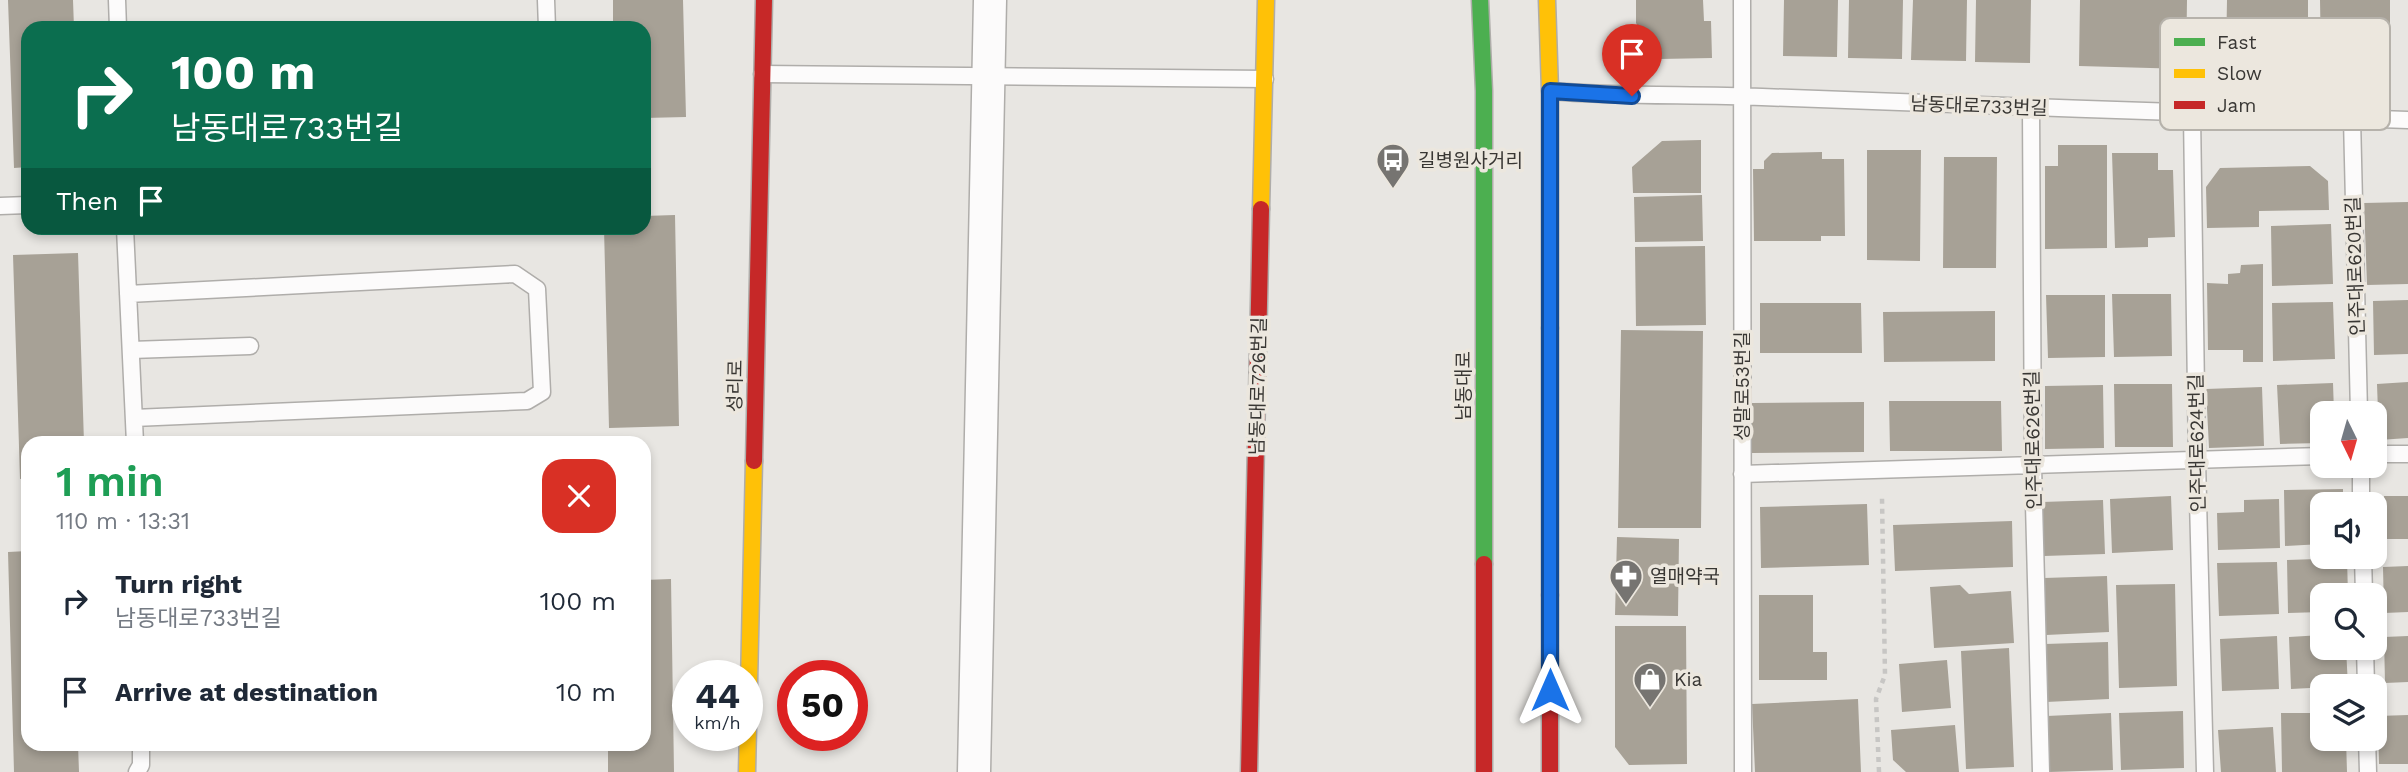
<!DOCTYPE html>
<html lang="en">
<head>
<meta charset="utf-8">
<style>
	body { margin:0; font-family:"Work Sans","Noto Sans KR",sans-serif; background:#f2f2f3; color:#1f2937; height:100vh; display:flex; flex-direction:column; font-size:26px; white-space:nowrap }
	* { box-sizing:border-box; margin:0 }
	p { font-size:23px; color:#747a83 }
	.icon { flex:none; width:38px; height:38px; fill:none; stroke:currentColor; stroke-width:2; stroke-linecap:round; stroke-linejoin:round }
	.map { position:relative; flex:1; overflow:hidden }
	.drawer { position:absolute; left:21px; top:436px; width:630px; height:315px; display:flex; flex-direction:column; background:#fff; border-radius:21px; box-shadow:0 4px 10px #0003 }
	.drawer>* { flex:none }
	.guide { position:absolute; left:21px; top:21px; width:630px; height:214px; border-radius:21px; box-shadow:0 4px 10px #0003; background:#0b6e4f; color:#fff; overflow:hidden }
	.needle { width:46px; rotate:175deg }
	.controls { position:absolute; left:2310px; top:401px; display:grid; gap:14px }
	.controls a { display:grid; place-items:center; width:77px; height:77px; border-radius:14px; background:#fff; box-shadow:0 4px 10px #0003; font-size:35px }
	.speed { position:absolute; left:672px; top:660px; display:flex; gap:14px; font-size:35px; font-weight:700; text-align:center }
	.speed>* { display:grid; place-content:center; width:91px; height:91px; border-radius:50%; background:#fff; box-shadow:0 4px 10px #0003; line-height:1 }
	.speed small { font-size:18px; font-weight:400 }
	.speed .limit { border:10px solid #d22; background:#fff; color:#111 }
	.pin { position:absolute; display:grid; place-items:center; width:60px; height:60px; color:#fff; margin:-72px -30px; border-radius:50% 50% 50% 0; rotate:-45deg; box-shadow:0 0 7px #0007 }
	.pin .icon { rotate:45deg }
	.me { position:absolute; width:77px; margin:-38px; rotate:0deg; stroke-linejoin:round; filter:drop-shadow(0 0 5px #0008) }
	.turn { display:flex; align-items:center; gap:24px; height:147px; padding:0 35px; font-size:32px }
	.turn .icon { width:91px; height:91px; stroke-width:2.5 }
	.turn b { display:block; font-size:49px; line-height:60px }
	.then { display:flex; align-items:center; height:66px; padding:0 35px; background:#0003; gap:14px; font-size:26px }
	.round { display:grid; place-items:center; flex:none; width:74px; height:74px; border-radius:21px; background:#f2f2f3 }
	.overview { display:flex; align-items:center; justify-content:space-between; height:119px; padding:0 35px }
	h1 { font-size:42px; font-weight:600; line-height:52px; color:#1e9e55 }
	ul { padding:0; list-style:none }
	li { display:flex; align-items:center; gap:21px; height:91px; padding:0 35px }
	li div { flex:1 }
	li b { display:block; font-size:26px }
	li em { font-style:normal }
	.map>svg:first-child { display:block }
</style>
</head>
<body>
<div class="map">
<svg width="2408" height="772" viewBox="0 0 2408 772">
	<rect width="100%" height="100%" fill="#e8e6e2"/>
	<path fill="#a7a196" d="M8 0H73L74 28H28V167L14 168Z
		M613 0H683L686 117 644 118V28H613Z
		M1636 0H1703L1704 21H1711L1712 58 1660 59 1636 23Z
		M1784 0H1838L1837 57 1783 56Z
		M1849 0H1903L1902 59 1848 58Z
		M1913 0H1967L1966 61 1911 60Z
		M1976 0H2031L2030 63 1975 62Z
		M2080 0H2187L2186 69 2079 66Z
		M2227 0H2308V55H2226Z
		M2320 0H2390V56L2321 57Z
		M1701 140V193H1633L1632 167 1662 141Z
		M2058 145H2107V248L2045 249V166H2058Z
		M1867 150H1921L1920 261 1867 260Z
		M1822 152V159H1844L1845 236H1821V241H1754L1753 169H1764V161L1772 153Z
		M2112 153H2158V170H2173L2175 237 2148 238V247L2115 248Z
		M1944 157H1997L1996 268H1943Z
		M2310 166 2328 181 2329 210 2259 211V227L2207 228 2206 187 2220 168Z
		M1702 195 1703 241 1635 242 1634 197Z
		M2408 202V284L2367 285 2364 203Z
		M675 215 679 426 609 428 604 228H644V216Z
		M2331 224 2333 284 2272 286 2271 226Z
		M145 228H297V230L146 235Z
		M1705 246 1706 325 1636 326 1635 247Z
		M78 253 84 443H28V478L20 479 13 255Z
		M2263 264V362H2243V350H2208L2207 283 2228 284V274L2240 273 2241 265Z
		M2112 294H2171L2172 356 2114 357Z
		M2046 295H2105V357L2048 358Z
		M2408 300V354L2374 355 2373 301Z
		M2333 302 2335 359 2273 361 2272 303Z
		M1760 303H1861L1862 353H1760Z
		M1995 311V361L1884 362 1883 312Z
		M1621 330 1703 331 1701 528H1618Z
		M2408 382V438L2379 440 2377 384Z
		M2333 383 2334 413H2322V443L2280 444 2277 385Z
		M2114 384H2172L2173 447H2115Z
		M2103 385 2104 448 2045 449V386Z
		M2262 387 2264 446 2209 448 2206 389Z
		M1889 401H2001L2002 451H1890Z
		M1864 402V452L1752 453V403Z
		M2343 489V504H2322V544L2285 546 2284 490Z
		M2171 496 2173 550 2112 553 2110 499Z
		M2384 496H2408V539H2384Z
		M2279 499 2280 548 2218 550 2217 513 2244 512V500Z
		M2103 500 2105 554 2044 556 2042 502Z
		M1867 504 1869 565 1761 568 1760 507Z
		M2012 521 2013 567 1895 571 1893 525Z
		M1617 537 1679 539 1678 616 1615 615Z
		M28 551V744H78L79 772H14L8 552Z
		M2347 558 2348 595H2322V612L2288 613 2287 560Z
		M2277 562 2279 614 2219 616 2217 563Z
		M2408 566V612L2384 613 2383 567Z
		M2107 576 2109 632 2046 635 2044 578Z
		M671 579 674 772H608V744H644V580Z
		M2175 584 2177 686 2119 688 2116 585Z
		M1960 585 1969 594 2011 591 2014 643 1934 648 1930 587Z
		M1759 595H1813V652H1827V680H1759Z
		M1615 626H1686L1687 764 1629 765 1615 747Z
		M2322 635V648H2346L2348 686 2291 689 2289 637Z
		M2277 636 2279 689 2222 691 2220 639Z
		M2408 636V682L2385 683 2384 637Z
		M2108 642 2109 699 2046 702 2045 644Z
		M2009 648 2014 767 1966 769 1961 651Z
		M1947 660 1951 708 1902 712 1899 664Z
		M1858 699 1861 772H1755L1752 704Z
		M2183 711 2184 768 2121 770 2119 713Z
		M2111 713 2113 770 2049 772 2047 716Z
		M2281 713H2322V738H2346L2347 772H2282Z
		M2408 715V764H2379L2378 716Z
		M1955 725 1959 772H1906L1893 760 1891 730Z
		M2273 727 2276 772H2221L2218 730Z"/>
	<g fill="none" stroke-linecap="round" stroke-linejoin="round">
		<defs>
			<path id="lane" d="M117 0 118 28
				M546 0 547 28
				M1742 0 1743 772
				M762 74 1265 79
				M1550 91C1621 97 1691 94 1762 97 1977 106 2193 112 2408 120
				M2031 108 2033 466 2041 772
				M2192 114 2197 461 2205 772
				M2352 118 2359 413
				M0 206 28 205
				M125 228 135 443
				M128 294 515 274 537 289 542 392 527 401 134 418
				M131 350 250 346
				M2375 454H2408
				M2361 466V504
				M1742 474 2322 456
				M2363 556 2364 595
				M2365 648 2366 686
				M2367 738 2368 772
				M137 772 141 765V744"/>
			<path id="street" d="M974 772 990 0"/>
			<path id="fast" d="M1480 0 1484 91V564
				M1550 328V595"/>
			<path id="slow" d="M1547 0 1550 91V328
				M1261 209 1266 0
				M747 772 754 461"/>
			<path id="jam" d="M754 461 764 0
				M1484 564V772
				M1550 595V772
				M1249 772 1261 209"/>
		</defs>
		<use href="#lane" stroke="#afadaa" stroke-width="19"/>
		<use href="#street" stroke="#afadaa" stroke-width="35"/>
		<use href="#fast" stroke="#afadaa" stroke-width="19"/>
		<use href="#slow" stroke="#afadaa" stroke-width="19"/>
		<use href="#jam" stroke="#afadaa" stroke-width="19"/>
		<path stroke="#c7c6c4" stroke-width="4.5" stroke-dasharray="5 5" stroke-linecap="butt" d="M1879 772 1876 699 1885 675 1882 498"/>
		<use href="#lane" stroke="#fcfbfb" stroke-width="16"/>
		<use href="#street" stroke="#fcfbfb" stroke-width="32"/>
		<use href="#fast" stroke="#4caf50" stroke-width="16"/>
		<use href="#slow" stroke="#ffc107" stroke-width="16"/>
		<use href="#jam" stroke="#c62828" stroke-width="16"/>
	</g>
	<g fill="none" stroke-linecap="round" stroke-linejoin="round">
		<defs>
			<path id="route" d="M1550 690V91L1632 96"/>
		</defs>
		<use href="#route" stroke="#114b97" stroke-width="18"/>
		<use href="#route" stroke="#1a73e8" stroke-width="12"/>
	</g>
	<defs>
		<symbol id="bus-pin" viewBox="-11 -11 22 30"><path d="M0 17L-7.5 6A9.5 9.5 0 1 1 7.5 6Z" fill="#767471" stroke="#ece7de"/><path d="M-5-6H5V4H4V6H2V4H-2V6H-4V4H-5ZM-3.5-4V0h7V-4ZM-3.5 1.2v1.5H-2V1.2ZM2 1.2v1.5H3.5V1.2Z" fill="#fff"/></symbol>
		<symbol id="pharmacy-pin" viewBox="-11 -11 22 30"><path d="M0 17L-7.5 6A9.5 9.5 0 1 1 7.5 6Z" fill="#767471" stroke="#ece7de"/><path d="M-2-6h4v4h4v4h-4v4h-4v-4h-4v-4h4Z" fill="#fff"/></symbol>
		<symbol id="shop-pin" viewBox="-11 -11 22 30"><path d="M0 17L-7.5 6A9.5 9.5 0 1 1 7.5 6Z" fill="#767471" stroke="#ece7de"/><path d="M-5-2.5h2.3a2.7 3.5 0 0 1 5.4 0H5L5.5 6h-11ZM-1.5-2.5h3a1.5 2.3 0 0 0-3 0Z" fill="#fff"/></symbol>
	</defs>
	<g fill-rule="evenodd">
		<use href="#bus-pin" x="1374" y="141" width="38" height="52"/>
		<use href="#pharmacy-pin" x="1607" y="557" width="38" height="52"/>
		<use href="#shop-pin" x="1631" y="660" width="38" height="52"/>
	</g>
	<g text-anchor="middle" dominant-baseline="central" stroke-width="7" stroke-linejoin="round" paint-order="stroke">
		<g font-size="19" fill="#393734" stroke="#ece7de">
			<text transform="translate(1979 106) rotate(2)">남동대로733번길</text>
			<text transform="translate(2355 266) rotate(-92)">인주대로620번길</text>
			<text transform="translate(735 386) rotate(-89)">성리로</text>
			<text transform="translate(1258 386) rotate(-89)">남동대로726번길</text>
			<text transform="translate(1463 386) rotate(-90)">남동대로</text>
			<text transform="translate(1742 386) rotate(-90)">성말로53번길</text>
			<text transform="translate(2033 440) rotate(-91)">인주대로626번길</text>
			<text transform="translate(2197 443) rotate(-91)">인주대로624번길</text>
		</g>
		<g font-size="19" fill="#393734" stroke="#ece7de" text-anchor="start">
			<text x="1418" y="160">길병원사거리</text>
			<text x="1650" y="576">열매약국</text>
			<text x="1674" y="679">Kia</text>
		</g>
	</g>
	<rect x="2160" y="18" width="230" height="112" rx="10" fill="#ece7de" stroke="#b6b2ab" stroke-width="2"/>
	<rect x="2174" y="38" width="31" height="8" fill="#4caf50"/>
	<rect x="2174" y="69" width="31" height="9" fill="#ffc107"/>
	<rect x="2174" y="101" width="31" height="8" fill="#c62828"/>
	<g font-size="19" fill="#393734">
		<text x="2217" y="49">Fast</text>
		<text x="2217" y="80">Slow</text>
		<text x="2217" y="112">Jam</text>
	</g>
</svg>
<div class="controls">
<a><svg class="needle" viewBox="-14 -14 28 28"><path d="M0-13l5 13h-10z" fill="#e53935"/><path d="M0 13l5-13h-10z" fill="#747a83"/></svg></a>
<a><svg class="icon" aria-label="sound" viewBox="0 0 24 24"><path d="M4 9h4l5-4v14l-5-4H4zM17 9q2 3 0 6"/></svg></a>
<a><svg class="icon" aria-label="search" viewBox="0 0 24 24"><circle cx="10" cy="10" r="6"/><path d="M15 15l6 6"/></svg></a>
<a><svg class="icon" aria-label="layers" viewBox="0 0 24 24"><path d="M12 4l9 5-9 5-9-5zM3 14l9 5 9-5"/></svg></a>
</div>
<div class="speed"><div>44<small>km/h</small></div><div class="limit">50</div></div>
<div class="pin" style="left:1632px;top:96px;background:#d93025"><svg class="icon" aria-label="arrive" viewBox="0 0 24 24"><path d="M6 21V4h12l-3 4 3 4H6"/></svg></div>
<svg class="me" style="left:1550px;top:690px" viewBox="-20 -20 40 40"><path d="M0-17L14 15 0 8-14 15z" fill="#1a73e8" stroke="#fff" stroke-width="4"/></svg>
<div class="guide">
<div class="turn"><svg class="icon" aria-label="right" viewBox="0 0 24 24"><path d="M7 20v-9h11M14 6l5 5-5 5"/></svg><div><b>100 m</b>남동대로733번길</div></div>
<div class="then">Then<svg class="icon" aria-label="arrive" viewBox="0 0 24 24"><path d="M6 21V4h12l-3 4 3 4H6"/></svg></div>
</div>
<section class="drawer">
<div class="overview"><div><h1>1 min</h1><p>110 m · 13:31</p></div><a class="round" style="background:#d93025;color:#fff"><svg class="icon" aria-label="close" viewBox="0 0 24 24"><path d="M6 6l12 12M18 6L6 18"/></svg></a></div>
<ul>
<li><svg class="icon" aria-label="right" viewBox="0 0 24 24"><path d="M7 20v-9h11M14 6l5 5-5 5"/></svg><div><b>Turn right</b><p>남동대로733번길</p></div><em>100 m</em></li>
<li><svg class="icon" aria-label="arrive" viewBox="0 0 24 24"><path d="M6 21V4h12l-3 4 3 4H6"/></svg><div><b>Arrive at destination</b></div><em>10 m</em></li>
</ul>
</section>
</div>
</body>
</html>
